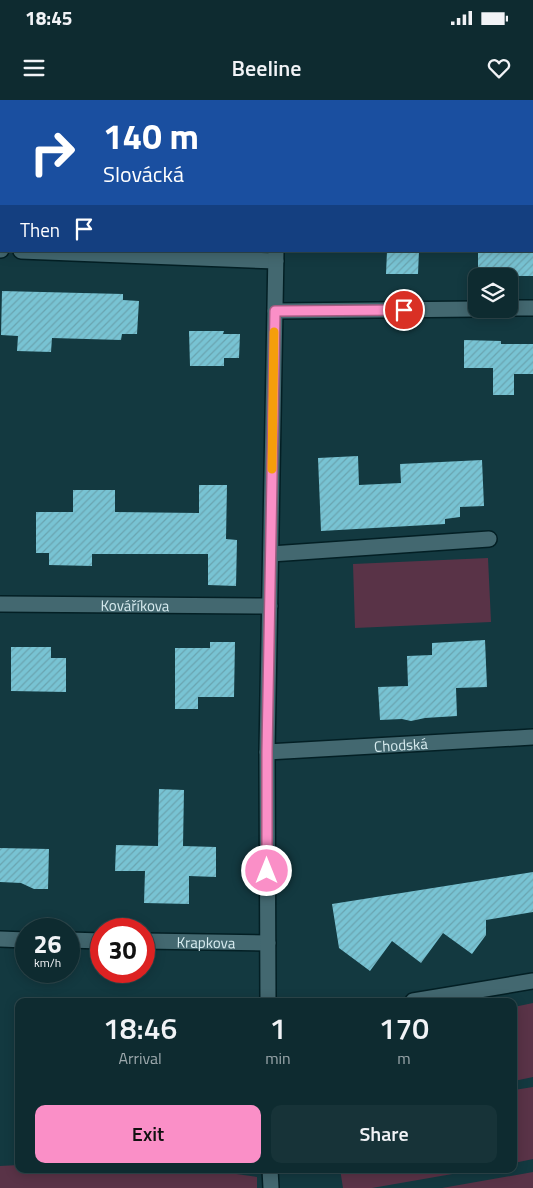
<!DOCTYPE html>
<html lang="en">
<head>
<meta charset="utf-8">
<style>
	body { margin:0; font-family:"Titillium Web",sans-serif; background:#173338; color:#f1f3f6; height:100vh; display:flex; flex-direction:column; font-size:19px; white-space:nowrap }
	* { box-sizing:border-box; margin:0 }
	p { font-size:16px; color:#9ba7ab }
	.icon { flex:none; width:28px; height:28px; fill:none; stroke:currentColor; stroke-width:2; stroke-linecap:round; stroke-linejoin:round }
	.map { position:relative; flex:1; overflow:hidden }
	.details { position:absolute; left:15px; top:898px; width:502px; height:175px; display:flex; flex-direction:column; background:#0e2b30; border-radius:10px; box-shadow:0 2px 12px #0003,0 0 0 1px #2e474c }
	.details>* { flex:none }
	.top-card { position:absolute; left:0px; top:0px; width:534px; height:152px; box-shadow:0 2px 12px #0003,0 0 0 1px #2e474c; background:#1a4fa0; color:#fff; overflow:hidden }
	.controls { position:absolute; left:468px; top:168px; display:grid; gap:10px }
	.controls a { display:grid; place-items:center; width:50px; height:50px; border-radius:10px; background:#0e2b30; box-shadow:0 2px 12px #0003,0 0 0 1px #2e474c; font-size:25px }
	.speed { position:absolute; left:15px; top:818px; display:flex; gap:10px; font-size:25px; font-weight:700; text-align:center }
	.speed>* { display:grid; place-content:center; width:65px; height:65px; border-radius:50%; background:#0e2b30; box-shadow:0 2px 12px #0003,0 0 0 1px #2e474c; line-height:1 }
	.speed small { font-size:12px; font-weight:400 }
	.speed .limit { border:8px solid #d22; background:#fff; color:#111 }
	.pin { position:absolute; display:grid; place-items:center; width:42px; height:42px; color:#fff; margin:-21px; border:2px solid #fff; border-radius:50%; box-shadow:0 1px 5px #0007 }
	.me { position:absolute; width:55px; margin:-28px; rotate:0deg; stroke-linejoin:round; filter:drop-shadow(0 0 4px #0008) }
	.turn { display:flex; align-items:center; gap:18px; height:105px; padding:0 20px; font-size:22px }
	.turn .icon { width:65px; height:65px; stroke-width:2.5 }
	.turn b { display:block; font-size:35px; line-height:42px }
	.then { display:flex; align-items:center; height:48px; padding:0 20px; background:#0003; gap:10px; font-size:19px }
	.eta { display:flex; justify-content:space-evenly; align-items:center; height:85px; text-align:center }
	.eta b { font-size:30px; font-weight:600; line-height:35px }
	.button { display:flex; gap:10px; margin-top:auto; padding:10px 20px }
	.button a { flex:1; height:58px; border-radius:10px; background:#fa8fc7; color:#111; font-size:20px; font-weight:600; line-height:58px; text-align:center }
	.button a+a { background:#173338; color:#f1f3f6 }
	.status { display:flex; justify-content:space-between; align-items:center; height:35px; padding:0 25px; background:#0e2b30; direction:ltr }
	.status svg { height:14px; fill:currentColor }
	header { display:flex; justify-content:space-between; align-items:center; height:65px; padding:0 20px; background:#0e2b30; font-size:22px; font-weight:600 }
	.map>svg:first-child { display:block }
</style>
</head>
<body>
<div class="status"><b>18:45</b><svg viewBox="0 0 49 12"><path d="M0 12V9h3v3zM5 12V6h3v6zM10 12V3h3v9zM15 12V0h3v12zM26 1h20v11H26zM47 4h2v5h-2z"/></svg></div>
<header><svg class="icon" aria-label="menu" viewBox="0 0 24 24"><path d="M4 6h16M4 12h16M4 18h16"/></svg>Beeline<svg class="icon" aria-label="heart" viewBox="0 0 24 24"><path d="M12 20l-8-8c-3-5 5-10 8-4 3-6 11-1 8 4z"/></svg></header>
<div class="map">
<svg width="533" height="1088" viewBox="0 0 533 1088">
	<defs>
		<pattern id="building-hatch" width="6" height="6" patternUnits="userSpaceOnUse" patternTransform="scale(1.25)"><rect width="6" height="6" fill="#78c3d3"/><path d="M-1 1l2-2M0 6l6-6M5 7l2-2" fill="none" stroke="#6aa4b0"/></pattern>
	</defs>
	<rect width="100%" height="100%" fill="#133940"/>
	<path fill="#593347" d="M0 0H251L1 1V130Z
		M488 458 491 522 355 528 353 464Z
		M533 903V977L514 981V907Z
		M533 987V1059L514 1063V990Z
		M19 1065V1069H201L257 1077V1088H0V1066Z
		M340 1069H481L372 1088H343Z
		M533 1072V1088H442L522 1074Z"/>
	<path fill="url(#building-hatch)" d="M387 151H419L418 174H386Z
		M478 151H533V176H495V173L478 174Z
		M2 191 123 194V200L139 201 137 234H122L121 240 52 238 51 252 17 251 18 236 1 235Z
		M189 231H224L223 234H240L239 258H224V266H190Z
		M464 240 501 241V244H533V274H514V295H493V268H464Z
		M358 356 359 385 401 383 400 364 482 360 484 406 460 407V417L445 419V424L321 431 318 358Z
		M199 385H227L226 439 237 440 236 486 208 485V454H92V466L49 465V453H36V412H73V390H115V412L199 413Z
		M485 540 487 587 456 588 457 616 425 618 411 621 402 619 380 620 378 587 408 586 407 556 432 555V543Z
		M210 542H235L234 597H198V609H175V548H210Z
		M11 547H51V558H66V592L11 591Z
		M159 689 184 690 183 746 216 747V777L189 776V804L144 803 145 771H115L116 745 158 746Z
		M0 748 49 749 48 789H34L21 783 0 782Z
		M533 772V812L486 820V835L472 854 443 833 421 863 392 841 370 871 339 848 332 804Z"/>
	<g fill="none" stroke-linecap="round" stroke-linejoin="round">
		<defs>
			<g id="minor">
				<path d="M279 1V0"/>
				<path d="M0 150H1"/>
				<path d="M21 151 276 161"/>
				<path d="M509 208H533"/>
				<path d="M275 211 477 209"/>
				<path d="M271 454 489 439"/>
				<path id="s1" d="M0 504 270 506"/>
				<path id="s2" d="M267 652 533 637"/>
				<path d="M0 839 26 840"/>
				<path d="M69 840 101 841"/>
				<path id="s3" d="M144 841 268 843"/>
				<path d="M268 901 267 652 276 151"/>
				<path d="M413 901 533 881"/>
				<path d="M270 1069 271 1088"/>
			</g>
		</defs>
		<use href="#minor" stroke="#031f24" stroke-width="18"/>
		<path stroke="#59797f" stroke-width="3" stroke-dasharray="4 2.5" stroke-linecap="butt" d="M110 1V0"/>
		<use href="#minor" stroke="#436870" stroke-width="15"/>
	</g>
	<g fill="none" stroke-linecap="round" stroke-linejoin="round">
		<defs>
			<path id="route" d="M267 771V652L275 211 404 210"/>
		</defs>
		<use href="#route" stroke="#a25d81" stroke-width="12"/>
		<use href="#route" stroke="#fa8fc7" stroke-width="9"/>
		<path stroke="#f59e0b" stroke-width="9" d="M272 369 274 232"/>
	</g>
	<g text-anchor="middle" dominant-baseline="central" stroke-width="5" stroke-linejoin="round" paint-order="stroke">
		<g font-size="15" fill="#d7ebef" stroke="#0e1d21">
			<text stroke="none"><textPath href="#s1" startOffset="135">Kováříkova</textPath></text>
			<text stroke="none"><textPath href="#s2" startOffset="134">Chodská</textPath></text>
			<text stroke="none"><textPath href="#s3" startOffset="62">Krapkova</textPath></text>
		</g>
	</g>
</svg>
<div class="controls">
<a><svg class="icon" aria-label="layers" viewBox="0 0 24 24"><path d="M12 4l9 5-9 5-9-5zM3 14l9 5 9-5"/></svg></a>
</div>
<div class="speed"><div>26<small>km/h</small></div><div class="limit">30</div></div>
<div class="pin" style="left:404px;top:210px;background:#d93025"><svg class="icon" aria-label="arrive" viewBox="0 0 24 24"><path d="M6 21V4h12l-3 4 3 4H6"/></svg></div>
<svg class="me" style="left:267px;top:771px" viewBox="-20 -20 40 40"><circle r="17" fill="#fa8fc7" stroke="#fff" stroke-width="3"/><path d="M0-11L8 9 0 5-8 9z" fill="#fff"/></svg>
<div class="top-card">
<div class="turn"><svg class="icon" aria-label="right" viewBox="0 0 24 24"><path d="M7 20v-9h11M14 6l5 5-5 5"/></svg><div><b>140 m</b>Slovácká</div></div>
<div class="then">Then<svg class="icon" aria-label="arrive" viewBox="0 0 24 24"><path d="M6 21V4h12l-3 4 3 4H6"/></svg></div>
</div>
<section class="details">
<div class="eta">
<div><b>18:46</b><p>Arrival</p></div>
<div><b>1</b><p>min</p></div>
<div><b>170</b><p>m</p></div>
</div>
<div class="button"><a>Exit</a><a>Share</a></div>
</section>
</div>
</body>
</html>
